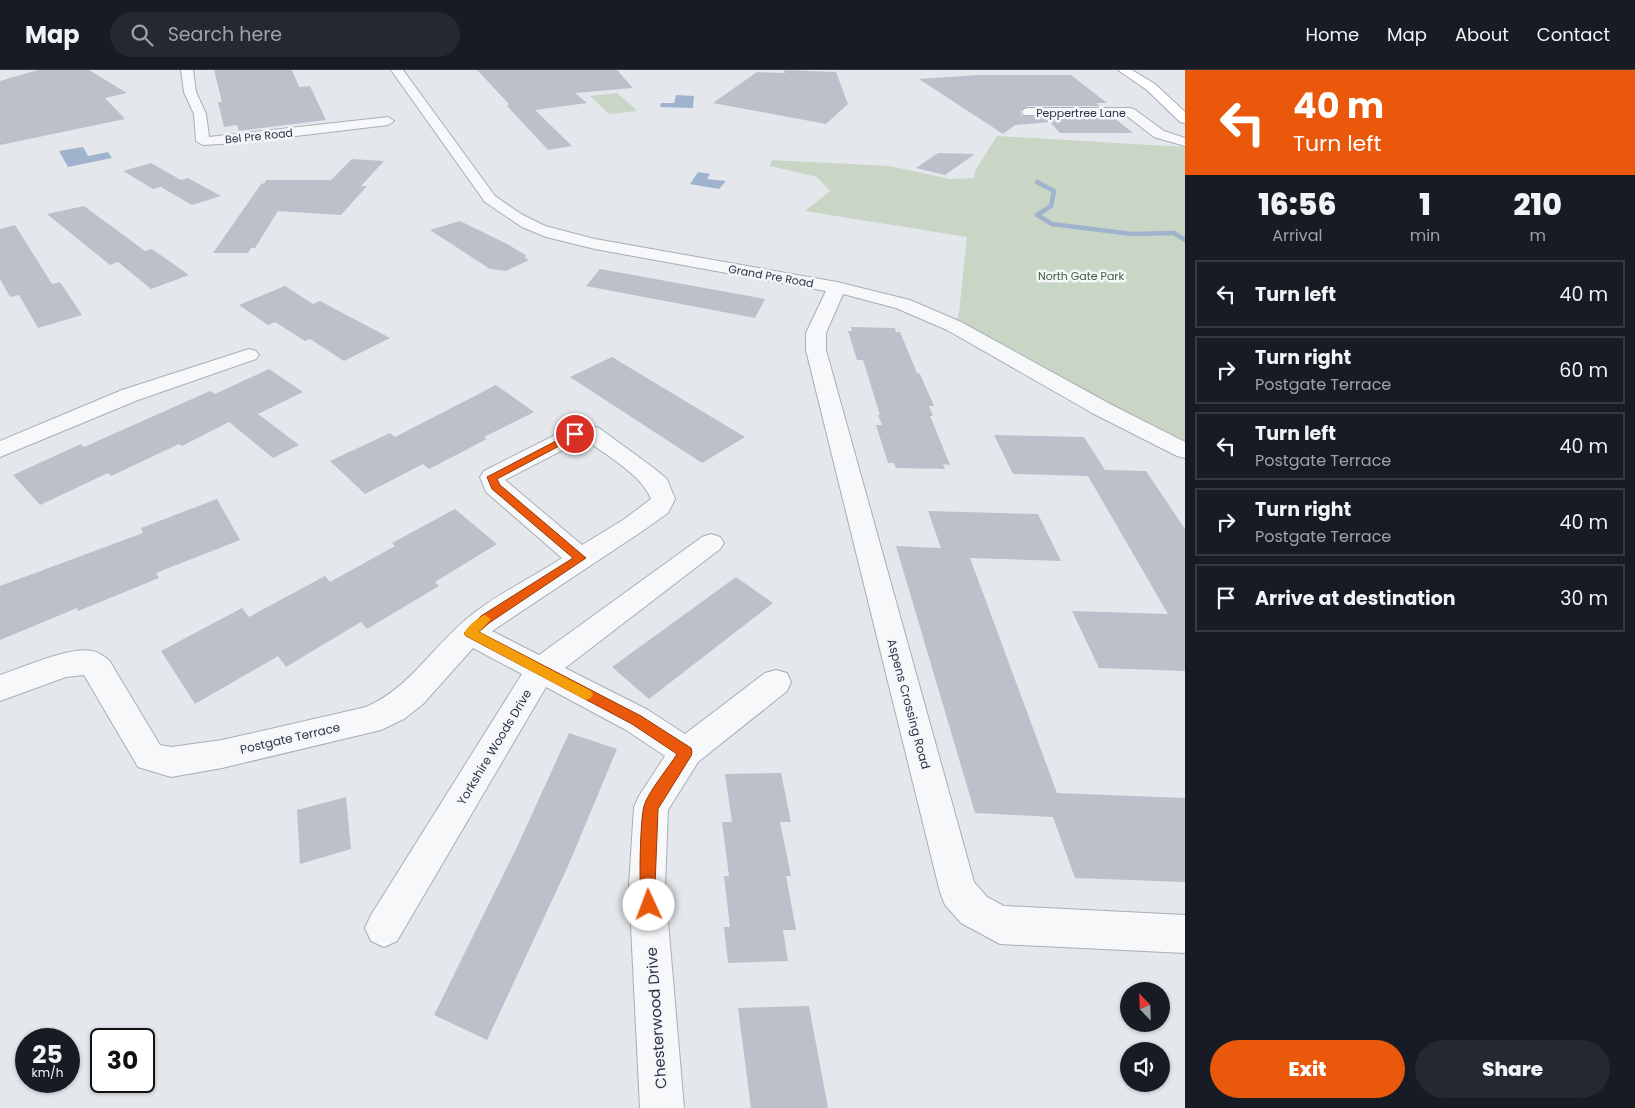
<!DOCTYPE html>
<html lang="en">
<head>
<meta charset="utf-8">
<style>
	body { margin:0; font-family:Poppins,sans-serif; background:#242831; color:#f1f3f6; height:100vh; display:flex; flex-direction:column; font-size:19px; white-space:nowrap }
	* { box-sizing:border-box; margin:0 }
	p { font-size:16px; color:#9ea1a6 }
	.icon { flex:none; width:28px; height:28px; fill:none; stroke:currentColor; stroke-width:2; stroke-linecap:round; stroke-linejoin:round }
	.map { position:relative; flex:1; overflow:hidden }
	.drawer { display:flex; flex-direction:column; background:#171b24; width:450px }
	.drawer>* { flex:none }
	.top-card { background:#ea580c; color:#fff; overflow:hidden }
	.needle { width:32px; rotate:337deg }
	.fabs { position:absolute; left:1120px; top:912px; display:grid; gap:10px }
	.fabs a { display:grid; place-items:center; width:50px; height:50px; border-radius:50%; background:#171b24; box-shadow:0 1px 4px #0004; font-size:25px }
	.speed { position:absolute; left:15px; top:958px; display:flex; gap:10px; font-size:25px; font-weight:700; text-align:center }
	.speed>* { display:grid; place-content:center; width:65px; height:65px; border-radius:50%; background:#171b24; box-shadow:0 1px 4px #0004; line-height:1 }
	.speed small { font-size:12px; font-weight:400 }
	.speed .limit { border:2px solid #111; border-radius:8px; background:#fff; color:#111 }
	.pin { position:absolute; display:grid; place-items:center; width:42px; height:42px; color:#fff; margin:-21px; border:2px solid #fff; border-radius:50%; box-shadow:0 1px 5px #0007 }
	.me { position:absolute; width:55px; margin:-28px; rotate:358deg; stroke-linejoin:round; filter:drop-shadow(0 0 4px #0008) }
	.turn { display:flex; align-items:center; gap:18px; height:105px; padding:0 25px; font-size:22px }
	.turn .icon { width:65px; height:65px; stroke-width:2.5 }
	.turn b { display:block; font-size:35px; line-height:42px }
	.eta { display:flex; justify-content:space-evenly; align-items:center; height:85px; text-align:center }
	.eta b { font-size:30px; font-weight:800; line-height:35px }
	.primary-button { display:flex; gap:10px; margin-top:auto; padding:10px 25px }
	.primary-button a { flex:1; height:58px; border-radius:30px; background:#ea580c; color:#fff; font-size:20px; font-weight:800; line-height:58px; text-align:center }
	.primary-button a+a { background:#242831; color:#f1f3f6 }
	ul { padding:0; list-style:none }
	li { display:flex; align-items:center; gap:15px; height:68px; margin:0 10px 8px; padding:0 15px; border:2px solid #363941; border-radius:0px }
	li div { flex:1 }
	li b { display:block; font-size:19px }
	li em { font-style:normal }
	header { display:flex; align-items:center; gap:30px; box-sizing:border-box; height:70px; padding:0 25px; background:#171b24; border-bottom:1px solid #363941 }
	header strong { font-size:24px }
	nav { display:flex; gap:28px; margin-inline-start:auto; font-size:18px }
	.search { width:350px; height:45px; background:#242831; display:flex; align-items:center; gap:12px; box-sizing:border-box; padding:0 18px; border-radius:28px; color:#9ea1a6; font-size:19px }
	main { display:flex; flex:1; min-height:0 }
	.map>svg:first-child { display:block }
</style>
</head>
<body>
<header>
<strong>Map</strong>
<div class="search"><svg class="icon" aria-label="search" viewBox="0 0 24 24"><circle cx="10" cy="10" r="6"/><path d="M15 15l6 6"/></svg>Search here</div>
<nav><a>Home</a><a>Map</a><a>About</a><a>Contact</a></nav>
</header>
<main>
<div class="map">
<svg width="1185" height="1038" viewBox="0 0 1185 1038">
	<rect width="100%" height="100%" fill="#e4e7ec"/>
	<path fill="#c9d6c5" d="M617 23 638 41 609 44 590 26Z
		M997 66 1185 77V381L954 256 959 243 967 167 805 141 830 121 817 107 770 96 772 90 889 96 950 109 974 108 975 101Z"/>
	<path fill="#9fb4cc" d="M676 25 694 26 693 38 660 37 661 33H674Z
		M83 77 88 86 108 82 112 88 68 97 59 81Z
		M698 102 710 104 707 109 726 111 719 119 690 114Z"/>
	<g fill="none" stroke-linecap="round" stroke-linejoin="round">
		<path stroke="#9fb4cc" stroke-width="4.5" d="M1037 112 1054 121 1051 136 1037 145 1052 154 1132 164 1174 163 1185 170"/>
	</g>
	<path fill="#bbc0ca" d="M38 0H89L127 23 105 28 125 49 0 75V11Z
		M214 0H292L299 17 310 16 326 50 239 61 237 55 224 57 218 32H222Z
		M477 0H617L633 18 575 23 587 33 535 40 572 76 548 80 507 36 509 34Z
		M784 0 836 2 848 34 826 54 713 33 757 2 785 3Z
		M978 5H1071L1107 33H1096L1100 36H1028L1020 41 1022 46 1114 48 1133 63H1060L1050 52 1015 55 1003 64 919 9Z
		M938 83 975 84 945 105 916 98Z
		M352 89 384 91 361 116H367L341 145 278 141 255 178H251L248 183H213L261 114 265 113 266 110H331Z
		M151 93 181 110 188 108 221 126 192 135 161 117 153 119 123 101Z
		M84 136 145 181 152 179 189 205 151 219 118 192 110 195 47 144Z
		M460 151 507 174 527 186 524 187 529 190 506 201 490 199 430 160Z
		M15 155 52 214 60 212 82 245 38 258 19 225 10 227 0 209V159Z
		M600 199 765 229 755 248 586 216Z
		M285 216 313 234 320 231 390 268 344 291 310 269 305 271 275 252 268 255 239 235Z
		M851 257 895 258 896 262H900L917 303 920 304 934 336H929L933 346H930L950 395 943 394 945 399 896 398 894 393H888L876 355H882L878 345H880L863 290H857L848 261H852Z
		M612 287 745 367 702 393 570 307Z
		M269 299 303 322 258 344 299 375 273 388 229 352 182 376 179 374 111 406 108 403 40 435 13 405 81 374 84 377 210 321 215 324Z
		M496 315 534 342 484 367 487 369 429 399 423 394 365 424 330 391 390 363 395 367Z
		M994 365 1084 367 1105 400 1146 401 1185 459V601L1099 598 1072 541 1168 544 1088 406 1013 404Z
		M217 429 240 470 156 503 159 508 78 541 77 538 0 570V516L143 463 141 458Z
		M455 439 497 474 435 512 439 516 367 559 361 552 286 597 278 586 195 634 161 581 242 538 249 547 325 506 330 512 395 476 392 473Z
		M928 441 1038 444 1061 491 970 488 1057 723 1185 728V812L1075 808 1053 747 975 743 896 476 941 478Z
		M736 507 773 533 649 629 612 597Z
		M569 663 617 679 568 796 487 970 434 945 517 777Z
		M781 703 791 752H780L791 806H786L796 860H783L788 891 728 893 724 857H730L724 806H729L722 752H732L725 704Z
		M346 727 351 779 300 794 297 740Z
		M809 936 828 1038H751L738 938Z"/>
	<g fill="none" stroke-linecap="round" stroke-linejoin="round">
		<defs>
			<path id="minor" d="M181 0H193L196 22 206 44 209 67 388 47 394 51 388 55 237 73 203 75 196 71 194 44 184 22Z
				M391 0H403L495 126 521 144 545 156 595 169 837 212 910 230 961 252 1110 334 1185 372V388L1177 386 1094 344 947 260 896 238 843 224 826 263V280L974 812 987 827 1004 836 1185 845V883L1000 874 961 853 945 835 940 822 806 280V263L826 221 595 179 546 167 522 157 485 132Z
				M1028 38H1130L1134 39 1164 61 1185 68V76L1154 67 1127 46 1024 45 1022 42 1024 39Z
				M249 279 256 281 259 285 256 289 138 330 0 387V371L122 320Z
				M591 356 599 358 651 396 667 409 675 429 668 443 641 462 492 561 539 585 702 467 711 464 720 467 724 473 720 479 565 598 648 640 685 664 765 603 776 600 787 603 791 612 787 621 698 692 668 740 665 816 684 1038H640L629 816 634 737 639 726 665 686 626 660 546 617 397 871 384 877 371 871 365 858 371 845 522 604 473 578 423 634 404 649 381 660 222 698 171 707 138 697 84 605 66 607 0 631V605C22 598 70 576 92 581 99 582 103 586 109 590L160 675 171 677 222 670 366 637C411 618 436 571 475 542 502 522 534 506 562 488L486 422 480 407 484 401 567 359ZM586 370C606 385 642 405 651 429L623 450 582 475 505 410 580 371Z"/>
			<path id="major" d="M1118 0H1132L1155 14 1185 42V53L1180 52 1147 20Z"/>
		</defs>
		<use href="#minor" stroke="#a9aeb7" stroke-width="2"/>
		<use href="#major" stroke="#a3abb8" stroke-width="2"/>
		<use href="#minor" fill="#f7f8fa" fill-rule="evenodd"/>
		<use href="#major" fill="#fff" fill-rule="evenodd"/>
	</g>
	<path fill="#ea580c" stroke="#983908" d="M575 361 580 364 578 366 497 409 500 415 586 488 489 553 479 562 641 646 691 678 692 682 691 686 658 739 655 816 656 835 654 840 649 842 643 840C638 828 640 750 644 736 648 722 669 697 677 684L632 654 466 566 464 563 481 546 573 488 492 419 487 407Z"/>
	<path fill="#f59e0b" d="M485 545 491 549 479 562 591 621 593 624 591 628 586 630 582 628 466 566 464 563C468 556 478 547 485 545Z"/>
	<g text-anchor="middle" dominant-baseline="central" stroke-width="5" stroke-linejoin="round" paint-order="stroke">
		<g font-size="11" fill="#2b3445" stroke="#f4f6f9">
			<text x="1081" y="43">Peppertree Lane</text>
			<text transform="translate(259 66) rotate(-6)">Bel Pre Road</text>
			<text transform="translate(771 206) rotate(10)">Grand Pre Road</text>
		</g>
		<g font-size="11" fill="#3f6138" stroke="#f4f6f9">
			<text x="1081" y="206">North Gate Park</text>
		</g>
		<g font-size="12" fill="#2b3445" stroke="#f4f6f9">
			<text transform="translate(909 634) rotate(75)">Aspens Crossing Road</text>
			<text transform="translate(290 668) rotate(-13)">Postgate Terrace</text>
			<text transform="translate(494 677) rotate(-59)">Yorkshire Woods Drive</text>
		</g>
		<g font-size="15" fill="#2b3445" stroke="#f4f6f9">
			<text transform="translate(656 948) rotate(-94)">Chesterwood Drive</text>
		</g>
	</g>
</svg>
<div class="fabs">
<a><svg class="needle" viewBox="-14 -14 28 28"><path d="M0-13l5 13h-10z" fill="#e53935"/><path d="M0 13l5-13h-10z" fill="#9ea1a6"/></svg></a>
<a><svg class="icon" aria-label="sound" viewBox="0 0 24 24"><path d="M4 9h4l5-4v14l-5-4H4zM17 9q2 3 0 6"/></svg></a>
</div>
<div class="speed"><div>25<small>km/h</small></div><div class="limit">30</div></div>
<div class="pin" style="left:575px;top:364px;background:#d93025"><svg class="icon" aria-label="arrive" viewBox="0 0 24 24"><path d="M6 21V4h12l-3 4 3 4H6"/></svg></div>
<svg class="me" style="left:649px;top:835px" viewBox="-20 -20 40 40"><circle r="19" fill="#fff"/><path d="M0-13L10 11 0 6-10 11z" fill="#ea580c"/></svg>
</div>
<section class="drawer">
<div class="top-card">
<div class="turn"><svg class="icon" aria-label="left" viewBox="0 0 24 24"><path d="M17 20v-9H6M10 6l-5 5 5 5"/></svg><div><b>40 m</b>Turn left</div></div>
</div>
<div class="eta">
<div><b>16:56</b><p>Arrival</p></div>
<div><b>1</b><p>min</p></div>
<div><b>210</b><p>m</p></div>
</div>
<ul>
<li><svg class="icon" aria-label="left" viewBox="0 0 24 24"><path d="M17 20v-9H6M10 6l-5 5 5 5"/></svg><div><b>Turn left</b></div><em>40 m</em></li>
<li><svg class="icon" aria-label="right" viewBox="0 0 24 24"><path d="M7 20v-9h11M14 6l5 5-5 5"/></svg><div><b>Turn right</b><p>Postgate Terrace</p></div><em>60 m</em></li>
<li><svg class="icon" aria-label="left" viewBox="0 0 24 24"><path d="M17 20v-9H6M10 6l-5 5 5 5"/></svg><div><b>Turn left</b><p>Postgate Terrace</p></div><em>40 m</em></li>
<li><svg class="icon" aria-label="right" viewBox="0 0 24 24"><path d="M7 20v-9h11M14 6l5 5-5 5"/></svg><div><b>Turn right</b><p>Postgate Terrace</p></div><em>40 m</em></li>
<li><svg class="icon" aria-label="arrive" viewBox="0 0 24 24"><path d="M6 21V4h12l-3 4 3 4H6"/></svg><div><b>Arrive at destination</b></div><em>30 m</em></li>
</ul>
<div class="primary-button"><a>Exit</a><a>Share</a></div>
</section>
</main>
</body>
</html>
